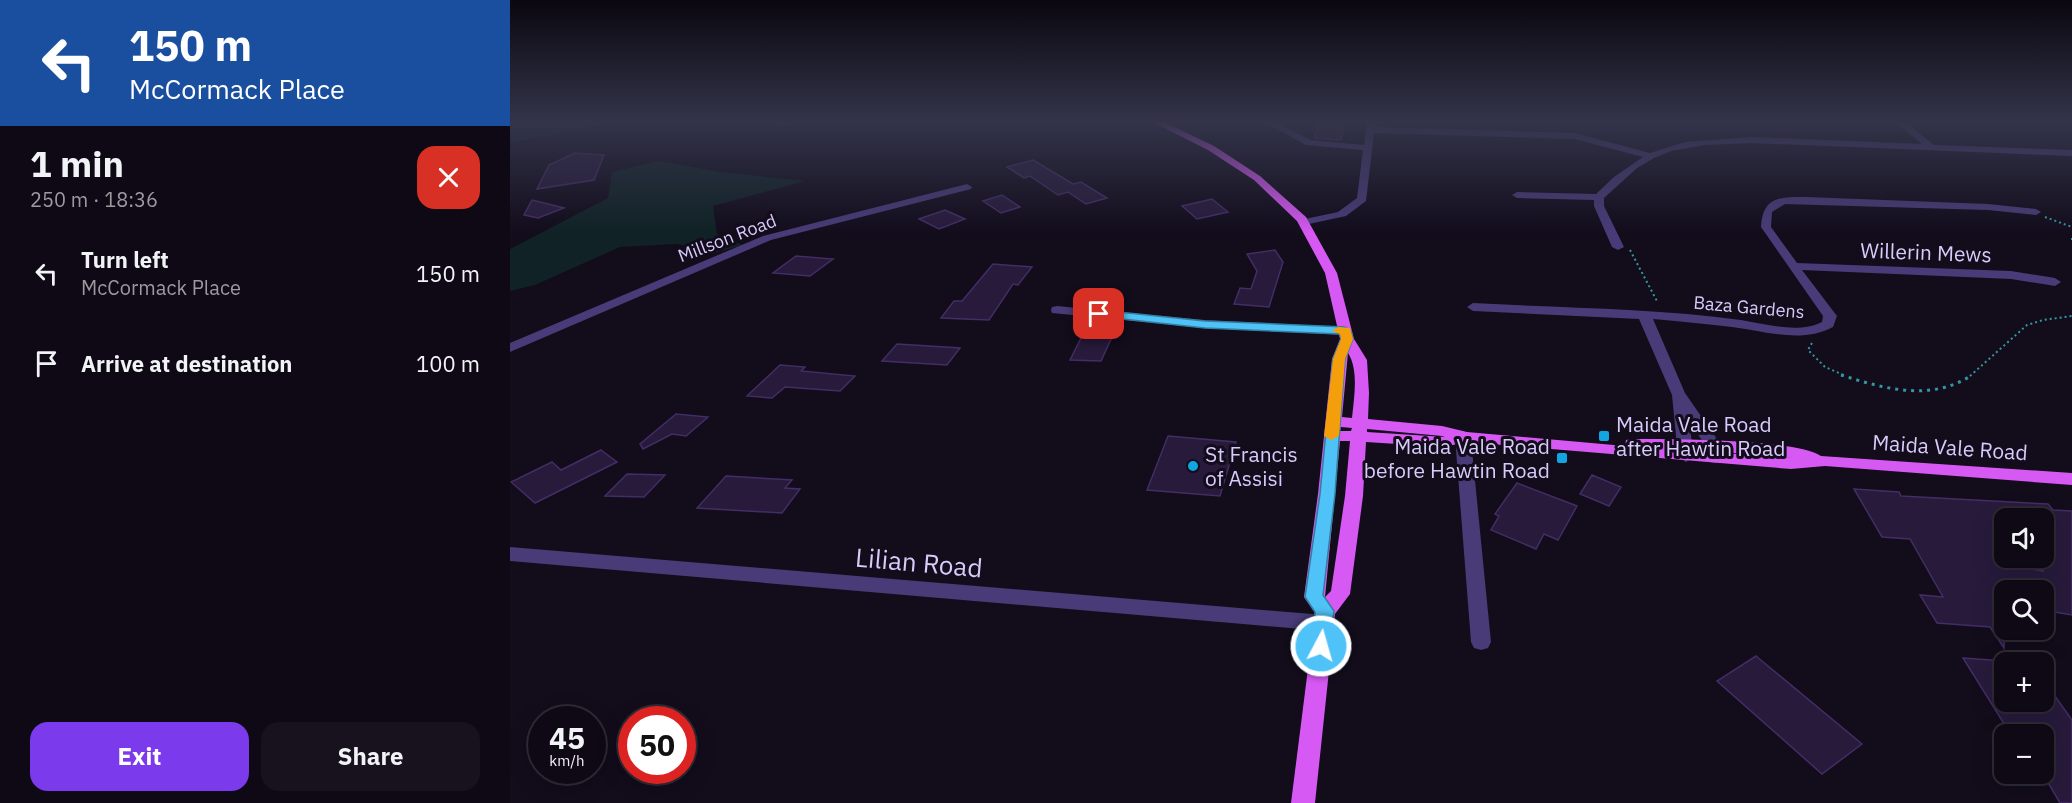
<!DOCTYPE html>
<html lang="en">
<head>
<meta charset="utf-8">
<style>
	body { margin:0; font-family:"IBM Plex Sans",sans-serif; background:#17121d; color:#f1f3f6; height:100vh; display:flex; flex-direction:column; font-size:22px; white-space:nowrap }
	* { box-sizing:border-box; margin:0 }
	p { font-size:20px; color:#9b9aa0 }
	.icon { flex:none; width:33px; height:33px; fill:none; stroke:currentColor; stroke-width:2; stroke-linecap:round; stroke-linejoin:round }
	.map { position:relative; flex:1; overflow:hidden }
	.side { display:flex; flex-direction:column; background:#0e0914; width:510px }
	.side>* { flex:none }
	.banner { background:#1a4fa0; color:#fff; overflow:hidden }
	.tools { position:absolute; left:1484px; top:508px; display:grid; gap:12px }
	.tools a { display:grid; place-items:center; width:60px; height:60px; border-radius:12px; background:#0e0914; box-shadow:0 6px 24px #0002,0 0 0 2px #2e2a34; font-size:30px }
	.speed { position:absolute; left:18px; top:706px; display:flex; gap:12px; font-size:30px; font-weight:700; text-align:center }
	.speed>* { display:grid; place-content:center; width:78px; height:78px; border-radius:50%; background:#0e0914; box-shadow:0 6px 24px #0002,0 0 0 2px #2e2a34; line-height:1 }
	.speed small { font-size:15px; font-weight:400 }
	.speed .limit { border:9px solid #d22; background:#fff; color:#111 }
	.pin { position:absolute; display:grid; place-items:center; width:51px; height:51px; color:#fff; margin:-26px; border-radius:12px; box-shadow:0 3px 9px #0006 }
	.me { position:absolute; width:66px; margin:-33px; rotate:6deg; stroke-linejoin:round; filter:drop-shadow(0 0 4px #0008) }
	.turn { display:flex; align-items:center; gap:21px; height:126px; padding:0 30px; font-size:27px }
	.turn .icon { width:78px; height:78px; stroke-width:2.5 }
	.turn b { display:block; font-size:42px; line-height:51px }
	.round { display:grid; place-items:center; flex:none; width:63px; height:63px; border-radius:18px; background:#17121d }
	.summary { display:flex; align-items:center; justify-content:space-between; height:102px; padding:0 30px }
	h1 { font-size:36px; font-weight:800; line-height:45px }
	.cta { display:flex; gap:12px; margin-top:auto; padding:12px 30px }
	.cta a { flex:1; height:69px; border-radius:18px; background:#7c3aed; color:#fff; font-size:24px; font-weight:800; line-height:69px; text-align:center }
	.cta a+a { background:#17121d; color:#f1f3f6 }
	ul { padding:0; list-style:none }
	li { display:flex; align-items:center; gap:18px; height:90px; padding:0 30px }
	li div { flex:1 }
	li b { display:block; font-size:22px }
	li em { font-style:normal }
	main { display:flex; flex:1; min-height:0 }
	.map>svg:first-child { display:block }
</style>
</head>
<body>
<main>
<section class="side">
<div class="banner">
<div class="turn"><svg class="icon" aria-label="left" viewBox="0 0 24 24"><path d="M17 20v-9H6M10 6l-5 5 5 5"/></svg><div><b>150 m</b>McCormack Place</div></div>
</div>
<div class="summary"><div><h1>1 min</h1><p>250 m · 18:36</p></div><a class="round" style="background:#d93025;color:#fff"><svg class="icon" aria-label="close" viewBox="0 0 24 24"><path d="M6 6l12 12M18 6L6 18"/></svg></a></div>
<ul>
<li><svg class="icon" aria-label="left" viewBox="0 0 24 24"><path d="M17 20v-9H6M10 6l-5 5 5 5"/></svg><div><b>Turn left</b><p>McCormack Place</p></div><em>150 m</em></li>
<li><svg class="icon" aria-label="arrive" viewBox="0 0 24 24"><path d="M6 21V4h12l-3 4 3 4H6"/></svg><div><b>Arrive at destination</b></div><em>100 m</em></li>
</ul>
<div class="cta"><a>Exit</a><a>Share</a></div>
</section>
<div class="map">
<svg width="1562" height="803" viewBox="0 0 1562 803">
	<rect width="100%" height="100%" fill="#120c1b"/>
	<path fill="#102225" d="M0 121H113L2 142Z
		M148 161 211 172 295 181 203 206 207 234 233 245 205 253 167 244 110 247 25 285 0 291V249L98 198 102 172Z"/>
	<path fill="#271a3b" stroke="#432d65" stroke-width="1.5" fill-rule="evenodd" d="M809 121H835L831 140 804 138Z
		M65 153 94 155 84 180 27 189 39 165Z
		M523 160 563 184 571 182 597 198 576 204 558 192 548 195 520 176 514 178 497 167Z
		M492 195 510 207 491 213 473 201Z
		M702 199 718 212 687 219 672 206Z
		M22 200 54 208 28 218 14 215Z
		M435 210 455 219 429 229 409 219Z
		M765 250 773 262 759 307 724 304 730 288 741 289 747 271 737 254Z
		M286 256 323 259 300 276 263 273Z
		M483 264 522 267 508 285 503 284 479 320 431 318 444 301H452Z
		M573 334 603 335 591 361 560 360Z
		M387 344 450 348 437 365 372 361Z
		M270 365 295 367 291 371 345 376 330 391 275 387 262 398 237 396Z
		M166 414 198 417 176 436 162 434 133 449 130 444Z
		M658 436 726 442 710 496 637 490Z
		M91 450 107 462 25 503 1 482 42 462 51 470Z
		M117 474 155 475 134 497 95 496Z
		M1082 475 1111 487 1099 506 1070 494Z
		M216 476 282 480 275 488 290 489 272 513 187 508Z
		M1007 483 1067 506 1048 540 1034 534 1026 549 981 530 989 516 985 514Z
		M1344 489 1389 492 1391 496 1538 504 1543 510 1562 511V615L1533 610V591H1494V648L1480 627 1427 623 1410 595 1433 597 1400 539 1372 537ZM1494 519H1533V571L1494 564Z
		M1246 656 1352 744 1312 774 1207 681Z
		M1453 658 1494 661V702L1533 704V679L1562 720V803H1550L1533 774V735H1501Z"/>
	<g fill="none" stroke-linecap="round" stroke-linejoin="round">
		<path stroke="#3597a5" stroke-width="2" stroke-dasharray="2 3" stroke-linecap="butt" d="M1535 217 1562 227
			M1562 238V242
			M1120 250 1148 303
			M1302 343 1298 350 1315 367 1336 376
			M1460 376 1517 325 1533 320 1562 316"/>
		<path stroke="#3597a5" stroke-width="3" stroke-dasharray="3 5" stroke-linecap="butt" d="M1331 375C1375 389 1421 402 1462 375"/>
		<path fill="#483b77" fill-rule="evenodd" d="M269 121H301L266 126V122Z
			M752 121H763L801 140 854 145 857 121H865V127L1065 133 1140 153 1175 142 1241 137 1412 144 1384 121H1394L1424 145 1562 150V156L1241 143 1195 145 1161 151 1144 158 1127 168 1094 198V206L1114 247 1108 250 1102 247 1084 206V200L1007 198 1002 195 1007 192 1086 194 1104 177 1133 157 1065 139 864 133 856 201 836 216 794 225 790 224V220L828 212 847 198 853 150 796 145Z
			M457 184 462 187 461 189 261 240 0 352V343L253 236Z
			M1297 197 1478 204 1526 209 1531 212 1526 215 1478 210 1275 204 1262 212 1261 227 1287 263 1501 271 1545 278 1551 282 1545 286 1501 279 1292 270 1327 316 1323 327C1291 344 1255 331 1222 327 1195 324 1169 321 1143 319L1175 393 1207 439 1214 458 1206 463 1200 462 1191 439 1179 421 1184 457 1176 462 1168 457 1162 395 1129 319 963 311 957 307 963 303C1052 308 1143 308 1231 320 1256 324 1288 334 1312 322L1313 316 1251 227C1253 196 1270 197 1297 197Z
			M547 306 695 320 835 327 842 331 835 335 695 328 542 313 541 310 542 307Z
			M957 432 965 437 962 450 981 642 978 648 971 650 964 648 961 642 946 450 949 437Z
			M0 547 814 615 821 617 824 623 821 629 814 631 0 561Z"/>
		<path fill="#d659f3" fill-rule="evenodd" d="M641 121H652L704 146 750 176 796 217 827 273 844 339 857 360 859 393 858 419 932 426 957 432 1115 446 1116 440 1122 439C1158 439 1286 439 1311 456L1562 473V485L1315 466 1281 469 956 442 934 447 856 442 853 496 840 594 825 614 805 803H781L805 613 794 597 808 494 822 359 830 339 815 273 787 221 744 180 698 150ZM838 353C849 370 844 398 842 418L832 417ZM831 427 842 428 841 431H830ZM857 429 932 436 935 437 857 432ZM830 441H840L835 496 821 591 815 597ZM1155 449H1173L1284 458Z"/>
	</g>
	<linearGradient id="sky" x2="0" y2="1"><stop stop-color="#0a070f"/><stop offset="0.52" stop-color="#33344a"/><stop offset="1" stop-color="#33344a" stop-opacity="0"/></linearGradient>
	<rect width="1562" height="234" fill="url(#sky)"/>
	<path fill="#4fc3f7" stroke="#337fa1" stroke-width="1.5" d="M589 310 695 321 835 327 841 331 843 339 835 359 825 494 813 595 824 611 818 651 811 653 805 651 802 646 805 612 795 597 810 494 823 359 831 339 830 334 695 328 585 316 583 314Z"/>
	<path fill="#f59e0b" d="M828 327 840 328 843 339 835 359 829 436 821 440 814 436 823 359 831 339 830 334 822 331Z"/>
	<g fill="#10a6e2" stroke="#120c1b" stroke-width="2">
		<rect x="1088" y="430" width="12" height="12" rx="3"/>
		<rect x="1046" y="452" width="12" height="12" rx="3"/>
		<circle cx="683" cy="466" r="6"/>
	</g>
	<g text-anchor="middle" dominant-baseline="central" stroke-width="6" stroke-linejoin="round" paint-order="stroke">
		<g font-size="18" fill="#d9cafb" stroke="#120c1b">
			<text transform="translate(217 238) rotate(-21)">Millson Road</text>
			<text transform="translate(1239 307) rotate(5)">Baza Gardens</text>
		</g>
		<g font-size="21" fill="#d9cafb" stroke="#120c1b">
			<text transform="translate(1416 252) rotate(2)">Willerin Mews</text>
			<text transform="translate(1440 447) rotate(4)">Maida Vale Road</text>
		</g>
		<g font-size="21" fill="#d9cafb" stroke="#120c1b" text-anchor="start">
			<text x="1106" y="424">Maida Vale Road<tspan x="1106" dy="24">after Hawtin Road</tspan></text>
			<text x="1040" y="446" text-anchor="end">Maida Vale Road<tspan x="1040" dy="24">before Hawtin Road</tspan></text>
			<text x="695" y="454">St Francis<tspan x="695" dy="24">of Assisi</tspan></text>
		</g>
		<g font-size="26" fill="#d9cafb" stroke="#120c1b">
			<text transform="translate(409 562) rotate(5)">Lilian Road</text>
		</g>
	</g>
</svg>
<div class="tools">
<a><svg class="icon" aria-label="sound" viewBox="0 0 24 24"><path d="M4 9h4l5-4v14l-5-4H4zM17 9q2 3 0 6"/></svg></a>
<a><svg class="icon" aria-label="search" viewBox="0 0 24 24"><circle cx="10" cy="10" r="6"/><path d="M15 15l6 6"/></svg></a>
<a>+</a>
<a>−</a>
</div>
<div class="speed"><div>45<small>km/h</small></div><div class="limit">50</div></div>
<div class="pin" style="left:589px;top:314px;background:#d93025"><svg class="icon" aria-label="arrive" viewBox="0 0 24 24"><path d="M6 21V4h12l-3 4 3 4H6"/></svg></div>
<svg class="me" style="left:811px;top:646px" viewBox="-20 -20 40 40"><circle r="17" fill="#4fc3f7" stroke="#fff" stroke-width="3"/><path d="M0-11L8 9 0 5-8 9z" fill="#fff"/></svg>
</div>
</main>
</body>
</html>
